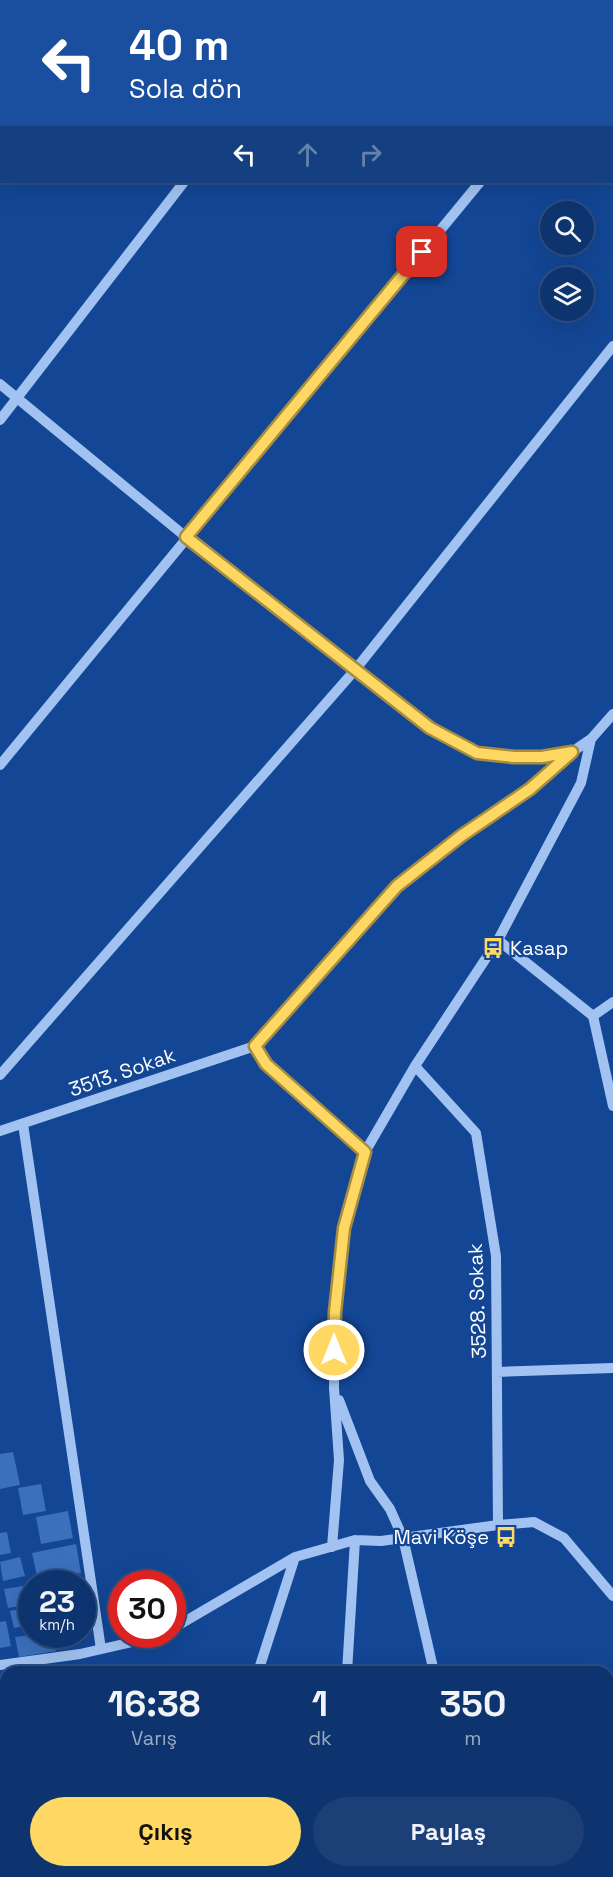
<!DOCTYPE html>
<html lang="tr">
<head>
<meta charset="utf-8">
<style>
	body { margin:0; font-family:"Space Grotesk",sans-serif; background:#1c3f78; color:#f1f3f6; height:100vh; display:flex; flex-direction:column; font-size:22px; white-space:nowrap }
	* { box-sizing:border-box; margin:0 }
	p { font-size:20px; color:#9baac3 }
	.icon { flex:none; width:33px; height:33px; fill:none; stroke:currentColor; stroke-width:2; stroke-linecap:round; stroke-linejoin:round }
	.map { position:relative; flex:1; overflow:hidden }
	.sheet { position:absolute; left:0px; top:1666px; width:614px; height:212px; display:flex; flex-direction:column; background:#0e3470; border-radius:18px 18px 0 0; box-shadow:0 6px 24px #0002,0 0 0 2px #2e4f83 }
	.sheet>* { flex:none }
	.guide { position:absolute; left:0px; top:0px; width:614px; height:183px; box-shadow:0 6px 24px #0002,0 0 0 2px #2e4f83; background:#1a4fa0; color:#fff; overflow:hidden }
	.tools { position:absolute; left:540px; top:201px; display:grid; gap:12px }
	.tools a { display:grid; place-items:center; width:54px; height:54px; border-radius:50%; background:#0e3470; box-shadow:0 6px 24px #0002,0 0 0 2px #2e4f83; font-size:30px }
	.speed { position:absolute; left:18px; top:1570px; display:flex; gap:12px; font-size:30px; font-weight:700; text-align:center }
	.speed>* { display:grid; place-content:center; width:78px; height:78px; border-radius:50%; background:#0e3470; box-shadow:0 6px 24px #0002,0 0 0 2px #2e4f83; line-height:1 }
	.speed small { font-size:15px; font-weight:400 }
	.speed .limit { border:9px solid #d22; background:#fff; color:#111 }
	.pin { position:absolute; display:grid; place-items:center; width:51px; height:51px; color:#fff; margin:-26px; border-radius:12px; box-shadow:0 3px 9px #0006 }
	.me { position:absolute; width:66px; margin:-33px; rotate:0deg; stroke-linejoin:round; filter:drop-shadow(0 0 4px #0008) }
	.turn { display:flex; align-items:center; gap:21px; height:126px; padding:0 30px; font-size:27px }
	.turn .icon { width:78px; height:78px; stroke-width:2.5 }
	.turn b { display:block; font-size:42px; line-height:51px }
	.lanes { display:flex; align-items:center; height:57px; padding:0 30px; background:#0003; justify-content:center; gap:30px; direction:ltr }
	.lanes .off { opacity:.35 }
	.eta { display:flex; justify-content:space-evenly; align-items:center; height:102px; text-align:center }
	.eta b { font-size:36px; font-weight:800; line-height:42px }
	.cta { display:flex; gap:12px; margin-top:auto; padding:12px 30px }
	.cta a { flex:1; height:69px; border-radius:36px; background:#ffd863; color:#111; font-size:24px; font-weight:800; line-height:69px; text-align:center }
	.cta a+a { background:#1c3f78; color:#f1f3f6 }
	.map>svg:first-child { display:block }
</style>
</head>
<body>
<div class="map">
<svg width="613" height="1877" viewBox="0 0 613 1877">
	<rect width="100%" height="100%" fill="#134695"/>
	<path fill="#3b70bd" d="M13 1452 20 1485 0 1489V1454Z
		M41 1484 46 1511 23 1515 18 1488Z
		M68 1511 73 1538 41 1544 36 1517Z
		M7 1532 11 1553 0 1555V1533Z
		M76 1544 81 1573 38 1581 32 1553Z
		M20 1557 25 1576 3 1581 0 1562Z
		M83 1577 87 1596 82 1597V1584H53Z
		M23 1586 26 1605 8 1608 4 1589Z
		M29 1607 32 1625 14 1628 10 1611Z
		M6 1621 11 1646 0 1648V1622Z
		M32 1635H53L56 1651 19 1657 15 1637Z
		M2 1681H6V1716L0 1715Z
		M0 1765 6 1768V1789L0 1786Z
		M0 1808 6 1811 4 1837 0 1835Z"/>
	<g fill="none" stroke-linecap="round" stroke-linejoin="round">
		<path stroke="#a2c3f2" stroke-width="10" d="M440 0 442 2
			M56 2 57 0
			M322 2 324 0
			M525 2 527 0
			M0 72 2 70
			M612 139 613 140
			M0 384 186 537 430 728 477 753 514 757H542L572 752 591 739 613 714
			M0 420 184 182
			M0 765 480 182
			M498 940 593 1016 613 1106
			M593 1016 613 1002
			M255 1046 266 1064 365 1152
			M415 1066 476 1133 496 1256 498 1525
			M0 1075 355 670 613 346
			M23 1124 101 1649
			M0 1131 255 1046 397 886 461 836 530 790 571 753
			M497 1372 613 1368
			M339 1400 370 1481 390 1509 403 1538 434 1672
			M332 1547 339 1460 334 1388 335 1312 344 1228 365 1152 415 1066 498 940 581 783 591 739
			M172 1629 295 1557 355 1540 381 1541 498 1525 534 1522 564 1538 613 1596
			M0 1665 80 1654 163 1635
			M258 1672 295 1557
			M347 1672 355 1540
			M608 1796 613 1794
			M480 1872 481 1877
			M118 1877 123 1872
			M295 1877 298 1872"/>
	</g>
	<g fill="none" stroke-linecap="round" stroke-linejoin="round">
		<defs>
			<path id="route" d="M334 1350 335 1312 344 1228 365 1152 266 1064 255 1046 397 886 461 836 530 789 572 752 542 757H514L477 753 430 728 186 537 422 252"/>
		</defs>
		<use href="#route" stroke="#a68c40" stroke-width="15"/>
		<use href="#route" stroke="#ffd863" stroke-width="10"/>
	</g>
	<defs>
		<symbol id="bus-bare" viewBox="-9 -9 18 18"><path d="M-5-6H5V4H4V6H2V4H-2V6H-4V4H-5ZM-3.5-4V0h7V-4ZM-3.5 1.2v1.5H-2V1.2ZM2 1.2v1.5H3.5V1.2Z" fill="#ffd863" stroke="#134695" stroke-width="2.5" paint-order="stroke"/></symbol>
	</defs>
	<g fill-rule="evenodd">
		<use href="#bus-bare" x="478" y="933" width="30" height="30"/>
		<use href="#bus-bare" x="491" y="1522" width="30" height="30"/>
	</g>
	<g text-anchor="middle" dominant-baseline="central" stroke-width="4.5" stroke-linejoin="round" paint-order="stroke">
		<g font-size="20" fill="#fff" stroke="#134695" text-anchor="start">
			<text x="510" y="948">Kasap</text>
			<text x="489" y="1537" text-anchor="end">Mavi Köşe</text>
		</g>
		<g font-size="20" fill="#fff" stroke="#134695">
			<text transform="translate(122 1072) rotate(-19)">3513. Sokak</text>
			<text transform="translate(477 1301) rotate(-92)">3528. Sokak</text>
		</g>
	</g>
</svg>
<div class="tools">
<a><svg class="icon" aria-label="search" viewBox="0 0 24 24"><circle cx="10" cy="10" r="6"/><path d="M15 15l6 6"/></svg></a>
<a><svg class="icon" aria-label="layers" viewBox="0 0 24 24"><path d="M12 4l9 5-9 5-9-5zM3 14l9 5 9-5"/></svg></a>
</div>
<div class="speed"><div>23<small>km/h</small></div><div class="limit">30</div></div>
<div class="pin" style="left:422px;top:252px;background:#d93025"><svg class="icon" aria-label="arrive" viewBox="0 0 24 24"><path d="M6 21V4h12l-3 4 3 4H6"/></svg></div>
<svg class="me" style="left:334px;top:1350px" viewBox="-20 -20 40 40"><circle r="17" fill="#ffd863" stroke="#fff" stroke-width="3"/><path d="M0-11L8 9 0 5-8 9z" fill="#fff"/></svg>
<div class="guide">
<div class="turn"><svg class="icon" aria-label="left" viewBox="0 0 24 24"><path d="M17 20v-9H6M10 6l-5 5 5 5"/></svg><div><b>40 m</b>Sola dön</div></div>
<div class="lanes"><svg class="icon" aria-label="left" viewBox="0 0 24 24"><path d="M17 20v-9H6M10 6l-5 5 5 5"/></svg><svg class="icon off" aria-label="ahead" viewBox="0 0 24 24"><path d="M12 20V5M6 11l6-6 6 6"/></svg><svg class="icon off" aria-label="right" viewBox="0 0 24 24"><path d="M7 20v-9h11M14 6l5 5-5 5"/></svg></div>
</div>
<section class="sheet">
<div class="eta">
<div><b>16:38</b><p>Varış</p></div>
<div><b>1</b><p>dk</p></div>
<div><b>350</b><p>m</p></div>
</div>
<div class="cta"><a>Çıkış</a><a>Paylaş</a></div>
</section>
</div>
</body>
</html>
